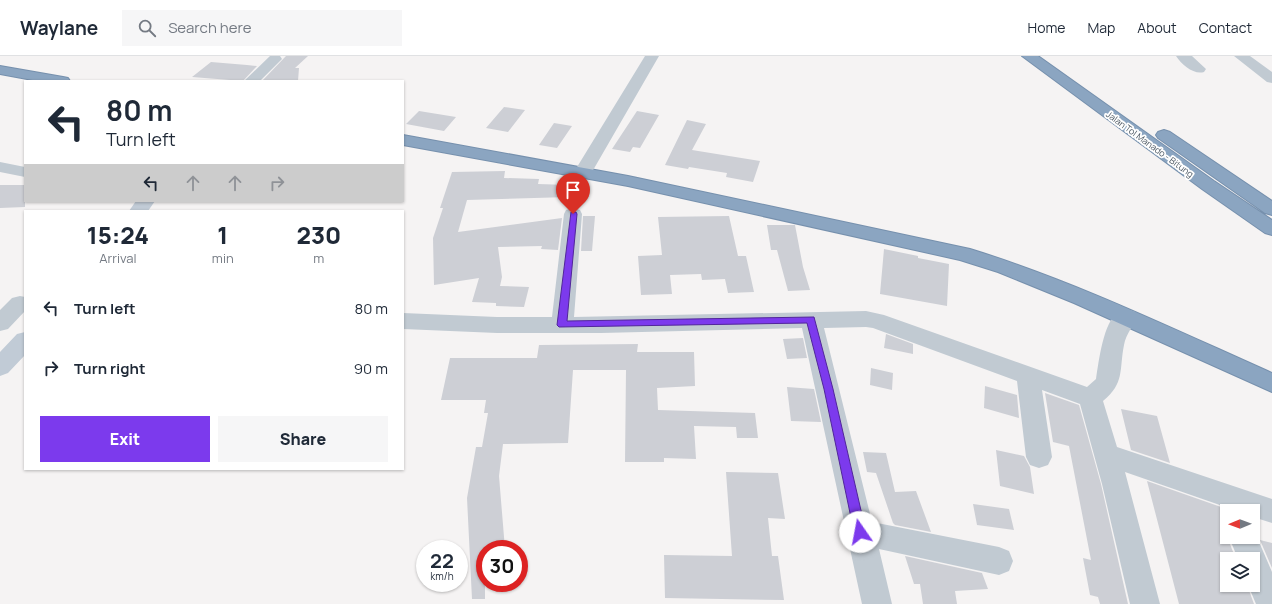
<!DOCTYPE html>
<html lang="en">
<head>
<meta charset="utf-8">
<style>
	body { margin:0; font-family:Manrope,sans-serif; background:#f6f6f7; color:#1f2937; height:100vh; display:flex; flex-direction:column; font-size:15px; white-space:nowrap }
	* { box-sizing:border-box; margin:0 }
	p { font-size:13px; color:#747a83 }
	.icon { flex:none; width:22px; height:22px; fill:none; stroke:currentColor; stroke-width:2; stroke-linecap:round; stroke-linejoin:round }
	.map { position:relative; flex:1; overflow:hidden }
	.sheet { position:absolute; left:24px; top:154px; width:380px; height:260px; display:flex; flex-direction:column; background:#fff; border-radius:0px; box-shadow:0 1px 3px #0004 }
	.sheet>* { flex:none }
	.top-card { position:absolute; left:24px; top:24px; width:380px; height:122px; border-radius:0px; box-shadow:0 1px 3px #0004; background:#fff; color:#1f2937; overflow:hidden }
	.needle { width:26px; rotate:269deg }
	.tools { position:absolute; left:1220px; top:448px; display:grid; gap:8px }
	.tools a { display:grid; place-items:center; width:40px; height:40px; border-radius:0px; background:#fff; box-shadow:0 1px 3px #0004; font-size:20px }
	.speed { position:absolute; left:416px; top:484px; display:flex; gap:8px; font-size:20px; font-weight:700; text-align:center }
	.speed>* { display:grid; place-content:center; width:52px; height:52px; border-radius:50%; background:#fff; box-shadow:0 1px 3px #0004; line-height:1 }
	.speed small { font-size:10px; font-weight:400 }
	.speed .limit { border:6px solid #d22; background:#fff; color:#111 }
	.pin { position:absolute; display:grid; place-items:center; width:34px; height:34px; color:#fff; margin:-41px -17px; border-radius:50% 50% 50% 0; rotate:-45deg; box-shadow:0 0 4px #0007 }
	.pin .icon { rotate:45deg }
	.me { position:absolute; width:44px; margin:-22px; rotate:348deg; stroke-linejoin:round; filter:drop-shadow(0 0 3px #0008) }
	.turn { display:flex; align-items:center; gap:14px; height:84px; padding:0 16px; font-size:18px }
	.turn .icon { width:52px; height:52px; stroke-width:2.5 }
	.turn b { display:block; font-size:28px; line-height:34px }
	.lanes { display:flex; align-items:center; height:38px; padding:0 16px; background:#0003; justify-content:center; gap:20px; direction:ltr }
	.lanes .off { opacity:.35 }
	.eta { display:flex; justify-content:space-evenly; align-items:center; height:68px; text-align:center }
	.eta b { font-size:24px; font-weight:800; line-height:28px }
	.action { display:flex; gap:8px; margin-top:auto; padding:8px 16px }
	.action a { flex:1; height:46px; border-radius:0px; background:#7c3aed; color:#fff; font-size:16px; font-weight:800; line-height:46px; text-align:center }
	.action a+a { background:#f6f6f7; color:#1f2937 }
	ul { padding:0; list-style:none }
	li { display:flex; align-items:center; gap:12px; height:60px; padding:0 16px }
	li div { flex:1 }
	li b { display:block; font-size:15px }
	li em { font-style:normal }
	header { display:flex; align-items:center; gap:24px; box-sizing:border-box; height:56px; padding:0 20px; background:#fff; border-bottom:1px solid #e0e1e3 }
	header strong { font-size:19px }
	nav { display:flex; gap:22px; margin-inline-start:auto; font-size:14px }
	.search { width:280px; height:36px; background:#f6f6f7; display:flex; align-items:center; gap:10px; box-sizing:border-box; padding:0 14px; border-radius:0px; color:#747a83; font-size:15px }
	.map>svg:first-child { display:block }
</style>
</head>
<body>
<header>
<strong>Waylane</strong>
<div class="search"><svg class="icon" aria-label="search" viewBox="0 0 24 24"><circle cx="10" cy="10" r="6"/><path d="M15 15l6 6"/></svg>Search here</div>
<nav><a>Home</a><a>Map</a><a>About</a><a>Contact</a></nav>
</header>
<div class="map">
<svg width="1272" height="548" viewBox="0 0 1272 548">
	<rect width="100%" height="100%" fill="#f5f3f3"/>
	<path fill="#cdcfd5" d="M286 0H308L295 12H299L298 25H262Z
		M211 6 247 9 257 10 243 25 192 21Z
		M504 51 525 54 508 76 486 72Z
		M419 55 456 61 444 75 406 68Z
		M637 55 659 59 640 92 633 91 630 96 612 93Z
		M687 64 706 68 692 94 760 105 753 126 726 121 727 117 689 111 688 113 665 109Z
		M554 67 572 70 557 92 539 89Z
		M505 115 504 122 539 123 538 128 569 129V141L467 144 458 176 562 162 558 194 541 193 542 190 498 191 502 221 500 230 529 231 524 251 496 250V247L472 246 479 222 434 229 433 182 443 152H440L452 116Z
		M0 129H25V151L0 152Z
		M583 160H595L592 195H581Z
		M729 160 738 200H746L754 236 728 237 725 223 702 224 701 218 670 219 672 238 641 239 638 200 662 199 658 161Z
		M767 169H795L803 211 810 234 788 235 777 194H771Z
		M884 193 918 200V202L949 208 947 250 880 238Z
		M886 278 913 288V298L884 292Z
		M803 282 807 302 787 303 783 283Z
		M638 288 637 296H694L695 330 657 332 658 354 755 357 758 382H737L736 371 694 370 696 403 664 402V406H625L626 314H573L568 387 503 388 499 420 505 493H485V543H472L467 442 476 391H482L488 357H484L486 344H441L450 302H537L539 289Z
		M871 312 893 317 892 334 870 329Z
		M985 330 1017 339 1019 362 984 352Z
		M787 331 814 333 821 366 791 365Z
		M1045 337 1079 349 1101 428 1128 548H1100L1098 541 1090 539 1083 502 1091 504 1069 390 1053 386Z
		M1121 353 1157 360 1170 407 1131 394Z
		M996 394 1024 400 1030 411 1034 438 1000 430Z
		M863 396 886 397 895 436 916 435 931 476 895 469 893 467 876 417 867 416Z
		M726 416 778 417 785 463 768 462 772 500H778L784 544 665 542 664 499 732 500Z
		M1147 425 1221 451 1227 469V481L1236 503H1227V529H1247L1254 548H1179Z
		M973 448 1009 453 1014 474 977 469Z
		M1260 484 1272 487V512Z
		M905 500 982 517 988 533 955 535 957 548H923L920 528H914Z"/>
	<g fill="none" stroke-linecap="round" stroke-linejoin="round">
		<defs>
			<path id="highway" d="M1022 0H1038L1214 125 1272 164V179L1265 177 1202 133Z
				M0 10 63 21 68 22 70 25H38L0 18Z
				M1164 74 1170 76 1272 145V159L1265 157 1158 82 1156 79 1158 76Z
				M403 79 628 120 970 193C1074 225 1173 273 1272 317V336L1074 247 998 216 960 204 628 130 403 89Z"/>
		</defs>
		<use href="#highway" stroke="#7690ad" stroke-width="2"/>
		<path fill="#c1cad2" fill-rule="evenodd" d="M270 0H280L282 3 260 25H244Z
			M645 0H659L592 116 589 120 583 121 577 120 574 116Z
			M1176 0H1192L1206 13 1204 16C1194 19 1182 9 1176 0Z
			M1234 0H1250L1272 16V27L1267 26Z
			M0 106 25 111V121L0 116Z
			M573 152 580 154 582 158 574 261 866 255 884 259 1087 331 1096 323C1099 305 1103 266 1119 255 1124 252 1130 254 1135 256L1138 261C1133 270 1126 278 1124 289 1119 314 1125 327 1103 345L1117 391 1272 443V467L1253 461V455H1237L1125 416 1160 548H1130L1102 428 1080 348 1042 334 1052 401 1048 409 1039 412 1030 409 1026 401 1017 325 873 272 866 271 824 272 872 466 999 491 1009 495 1013 505 1009 515 999 519 879 493 892 548H862L802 272 601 277H497L403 273V257L497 261H552L564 158 566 154Z
			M20 240 25 241V255L8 273 0 275V254L12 242Z
			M1253 472 1272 516V548H1256L1248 529H1253V503H1238L1229 481H1253Z"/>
		<path fill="#c1cbd6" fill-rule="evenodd" d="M136 145H155L148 155H129Z
			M25 276V299L8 317 0 320V296L17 278Z"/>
		<use href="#highway" fill="#8ba5c1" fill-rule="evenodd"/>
	</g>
	<path fill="#7c3aed" stroke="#51269a" d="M571 156H576L577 158 567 265 814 261 833 333 866 476 864 480 860 481 856 480 854 476 824 333 807 267 559 271 557 269Z"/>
	<g text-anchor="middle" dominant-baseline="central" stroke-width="3.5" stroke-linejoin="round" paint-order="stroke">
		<g font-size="9" fill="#4a5661" stroke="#fff">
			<text transform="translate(1150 88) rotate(36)">Jalan Tol Manado - Bitung</text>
		</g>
	</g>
</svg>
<div class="tools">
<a><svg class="needle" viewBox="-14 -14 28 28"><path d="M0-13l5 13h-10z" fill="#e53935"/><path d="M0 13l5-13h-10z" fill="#747a83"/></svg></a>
<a><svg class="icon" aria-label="layers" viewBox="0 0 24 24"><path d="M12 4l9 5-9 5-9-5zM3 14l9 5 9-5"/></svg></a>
</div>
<div class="speed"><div>22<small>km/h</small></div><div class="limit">30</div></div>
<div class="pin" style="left:573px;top:158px;background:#d93025"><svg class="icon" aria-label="arrive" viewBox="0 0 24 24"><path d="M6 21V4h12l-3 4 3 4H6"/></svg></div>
<svg class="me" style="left:860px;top:476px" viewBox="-20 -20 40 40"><circle r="19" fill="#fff"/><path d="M0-13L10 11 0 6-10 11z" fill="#7c3aed"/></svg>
<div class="top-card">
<div class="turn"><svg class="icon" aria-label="left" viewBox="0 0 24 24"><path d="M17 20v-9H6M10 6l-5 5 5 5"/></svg><div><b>80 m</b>Turn left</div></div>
<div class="lanes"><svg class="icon" aria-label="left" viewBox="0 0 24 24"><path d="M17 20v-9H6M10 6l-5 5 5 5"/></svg><svg class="icon off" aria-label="ahead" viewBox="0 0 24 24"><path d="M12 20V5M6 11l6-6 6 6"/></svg><svg class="icon off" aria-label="ahead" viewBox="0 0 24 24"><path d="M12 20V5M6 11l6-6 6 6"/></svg><svg class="icon off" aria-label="right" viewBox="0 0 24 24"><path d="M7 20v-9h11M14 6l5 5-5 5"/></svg></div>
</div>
<section class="sheet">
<div class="eta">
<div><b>15:24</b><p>Arrival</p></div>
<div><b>1</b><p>min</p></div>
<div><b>230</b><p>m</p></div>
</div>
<ul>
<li><svg class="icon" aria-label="left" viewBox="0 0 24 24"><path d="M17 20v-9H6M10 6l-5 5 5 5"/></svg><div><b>Turn left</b></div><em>80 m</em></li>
<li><svg class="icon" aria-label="right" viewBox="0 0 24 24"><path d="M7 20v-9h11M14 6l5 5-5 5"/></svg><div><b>Turn right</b></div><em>90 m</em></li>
</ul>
<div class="action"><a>Exit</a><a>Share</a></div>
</section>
</div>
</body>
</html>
